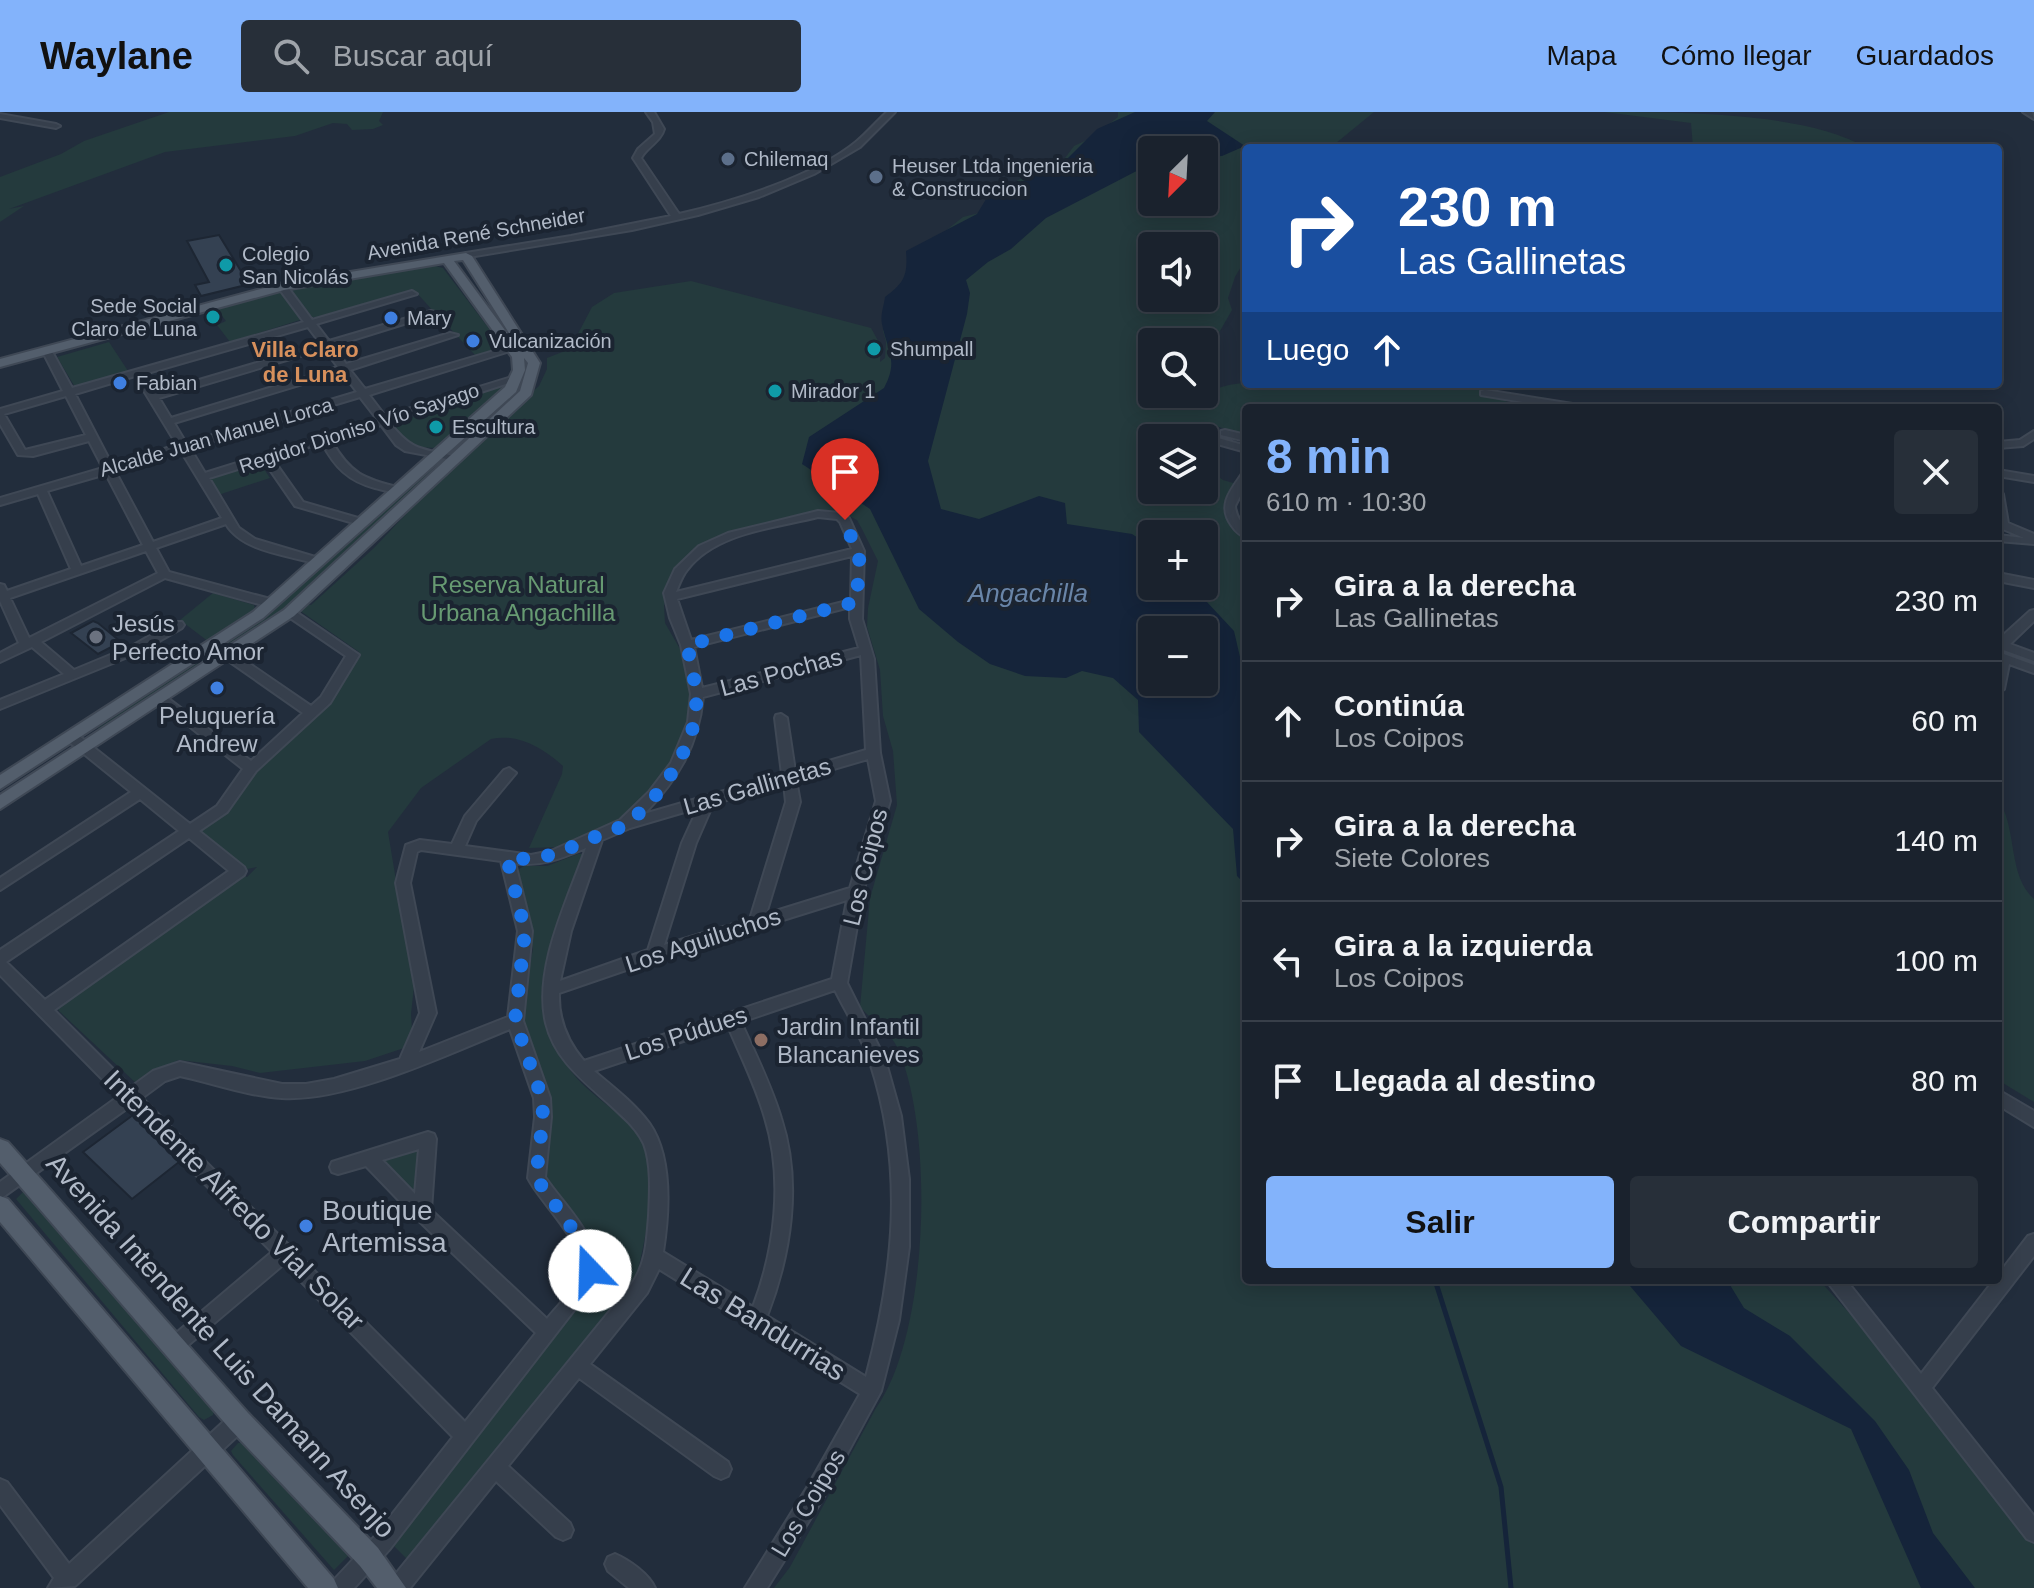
<!DOCTYPE html>
<html lang="es">
<head>
<meta charset="utf-8">
<style>
	body { margin:0; font-family:Arial,sans-serif; background:#272f39; color:#f1f3f6; height:100vh; display:flex; flex-direction:column; font-size:30px; white-space:nowrap }
	* { box-sizing:border-box; margin:0 }
	p { font-size:26px; color:#9fa4aa }
	.icon { flex:none; width:44px; height:44px; fill:none; stroke:currentColor; stroke-width:2; stroke-linecap:round; stroke-linejoin:round }
	.map { position:relative; flex:1; overflow:hidden }
	.sheet { position:absolute; left:1242px; top:292px; width:760px; height:880px; display:flex; flex-direction:column; background:#1a222d; border-radius:8px; box-shadow:0 4px 20px #0003,0 0 0 2px #383f49 }
	.sheet>* { flex:none }
	.guide { position:absolute; left:1242px; top:32px; width:760px; height:244px; border-radius:8px; box-shadow:0 4px 20px #0003,0 0 0 2px #383f49; background:#1a4fa0; color:#fff; overflow:hidden }
	.needle { width:52px; rotate:204deg }
	.buttons { position:absolute; left:1138px; top:24px; display:grid; gap:16px }
	.buttons a { display:grid; place-items:center; width:80px; height:80px; border-radius:8px; background:#1a222d; box-shadow:0 4px 20px #0003,0 0 0 2px #383f49; font-size:40px }
	.pin { position:absolute; display:grid; place-items:center; width:68px; height:68px; color:#fff; margin:-82px -34px; border-radius:50% 50% 50% 0; rotate:-45deg; box-shadow:0 0 8px #0007 }
	.pin .icon { rotate:45deg }
	.me { position:absolute; width:88px; margin:-44px; rotate:339deg; stroke-linejoin:round; filter:drop-shadow(0 0 6px #0008) }
	.turn { display:flex; align-items:center; gap:28px; height:168px; padding:0 24px; font-size:36px }
	.turn .icon { width:104px; height:104px; stroke-width:2.5 }
	.turn b { display:block; font-size:56px; line-height:68px }
	.then { display:flex; align-items:center; height:76px; padding:0 24px; background:#0003; gap:16px; font-size:30px }
	.round { display:grid; place-items:center; flex:none; width:84px; height:84px; border-radius:8px; background:#272f39 }
	.summary { display:flex; align-items:center; justify-content:space-between; height:136px; padding:0 24px }
	h1 { font-size:48px; font-weight:800; line-height:60px; color:#83b3fb }
	.button { display:flex; gap:16px; margin-top:auto; padding:16px 24px }
	.button a { flex:1; height:92px; border-radius:8px; background:#83b3fb; color:#111; font-size:32px; font-weight:800; line-height:92px; text-align:center }
	.button a+a { background:#272f39; color:#f1f3f6 }
	ul { padding:0; list-style:none }
	li { display:flex; align-items:center; gap:24px; height:120px; padding:0 24px; border-top:2px solid #383f49 }
	li div { flex:1 }
	li b { display:block; font-size:30px }
	li em { font-style:normal }
	header { display:flex; align-items:center; gap:48px; box-sizing:border-box; height:112px; padding:0 40px; background:#83b3fb; color:#111 }
	header strong { font-size:38px }
	nav { display:flex; gap:44px; margin-inline-start:auto; font-size:28px }
	.search { width:560px; height:72px; background:#272f39; display:flex; align-items:center; gap:20px; box-sizing:border-box; padding:0 28px; border-radius:8px; color:#9fa4aa; font-size:30px }
	.map>svg:first-child { display:block }
</style>
</head>
<body>
<header>
<strong>Waylane</strong>
<div class="search"><svg class="icon" aria-label="search" viewBox="0 0 24 24"><circle cx="10" cy="10" r="6"/><path d="M15 15l6 6"/></svg>Buscar aquí</div>
<nav><a>Mapa</a><a>Cómo llegar</a><a>Guardados</a></nav>
</header>
<div class="map">
<svg width="2034" height="1476" viewBox="0 0 2034 1476">
	<rect width="100%" height="100%" fill="#222d3c"/>
	<path fill="#243a3d" fill-rule="evenodd" d="M169 0H383L379 9 383 13 373 17 352 18 347 12 333 11 295 24 165 40 9 97 24 94 0 110V65L61 42 84 29Z
		M1118 0H1374L1330 36H1246V146L1235 165 1228 186 1232 198 1204 247V230H1152V282H1199V285C1227 266 1274 269 1308 272 1327 274 1339 278 1357 272H1486L1483 284 1503 287 1508 291 1506 296H1246V322L1203 311 1201 326H1152V378H1204V355L1223 368 1240 373 1231 387 1242 420 1246 423V1168H1819L1852 1204 2034 1432V1476H774L790 1455 876 1296C929 1223 935 1017 897 935 890 920 871 907 860 895L870 786 897 693 893 639 883 604 880 558 867 515 868 496 878 449 862 417 857 408 847 403 829 399 798 404 733 423 693 447 667 482 664 494 665 511 680 537 691 572 686 616 673 652 628 705 559 735 529 736 562 662 563 654C543 636 518 621 491 627L421 676 388 720 405 823 416 856 411 902 413 933 365 949 260 961 232 954 178 948 138 973 59 899 58 894 241 763 247 765 257 755 242 758 198 722 200 715 250 662 332 587 359 540 299 498 305 493H311L374 436 460 345 539 274 547 257V246L570 237 592 195 614 181 691 169 871 216 881 234 880 250 885 246 886 230 883 219 939 124 963 105 979 101 1018 68 1065 46 1074 34 1091 26 1118 5ZM1152 38H1204V90H1152ZM1152 134H1204V186H1152ZM1152 422H1204V474H1152ZM1152 518H1204V570H1152Z
		M1604 0C1681 0 1806 0 1867 36H1693L1691 11Z
		M435 154 443 156 503 235 475 243 446 212 448 211 438 199 434 200 416 180 319 205H312L291 179 334 168Z
		M276 178 285 181 303 207 230 230 217 213 226 209 214 194Z
		M109 230 128 259 75 275 57 245Z
		M505 271 509 273 438 336 413 335 388 308Z
		M257 350 260 351 270 366 215 384 206 367Z
		M430 358H436L282 501 97 621 98 616 265 503Z
		M213 481 254 493 255 497 209 530 180 508Z
		M1998 687C2018 717 2007 763 2034 787V990L1998 968Z
		M578 742H586C574 777 546 842 544 877 542 917 561 954 590 979 609 996 630 1007 643 1030 660 1064 645 1128 637 1163L409 1449 392 1432 594 1169 596 1143 542 1057 552 991 520 905 533 837 516 759 524 754H547Z
		M421 1035 414 1081 380 1052 383 1044Z
		M26 1077 215 1296 213 1303 204 1308 199 1305 16 1087Z
		M246 1330 348 1444 334 1458 233 1343 231 1339 238 1331Z"/>
	<path fill="#15243a" fill-rule="evenodd" d="M1135 0H1215L1207 9 1245 34 1222 44 1204 45V38H1186L1178 32 1170 38H1152V51L1046 106 1011 137 988 150 966 168 970 181 967 202 928 349 941 397 979 407 1039 384 1065 391 1067 412 1132 422 1152 435V474H1192L1234 519 1240 545 1246 550V773L1237 764 1233 717 1139 620 1138 588 1113 566 1082 559 1066 566 1025 564 990 552 958 530 919 497 870 397 802 352 809 325 884 276C899 248 887 238 882 212 880 204 884 193 885 185 904 171 908 164 906 139L977 102 991 79 1030 67 1046 53 1068 46 1097 17ZM1152 518H1204V570H1152Z
		M1625 1168H1727L1744 1196 1790 1224 1875 1309 1909 1358 1933 1421 1975 1476H1921L1851 1317 1681 1234Z"/>
	<g fill="none" stroke-linecap="round" stroke-linejoin="round">
		<path stroke="#15243a" stroke-width="5" d="M1435 1168 1501 1375 1511 1476"/>
	</g>
	<path fill="#344152" stroke="#1d2633" stroke-width="2" d="M219 123 247 169 244 170 246 173 201 184 195 173 209 170 187 129Z
		M93 509 98 511 121 530 98 542 71 521Z
		M133 1003 179 1050 132 1087 83 1040Z"/>
	<g fill="none" stroke-linecap="round" stroke-linejoin="round">
		<defs>
			<path id="minor" d="M646 0H654L664 17C661 29 647 35 641 46L679 102C732 90 813 65 856 30 867 21 876 10 887 0H895L860 35 814 62 759 85 698 103 632 118 463 146 462 144 466 141 571 124 671 104 633 46 638 37 655 22 653 10Z
				M2023 0H2032L2034 7Z
				M0 2 56 12 60 14 56 16 0 6Z
				M283 172 286 173 312 208 412 179 417 182 316 212 329 229 431 199 439 201 333 234 346 252 450 221 458 223 350 258 365 277 521 231 529 233 369 283 385 304 512 265 521 267 389 310C413 341 422 336 458 345V349L405 339 396 333 381 313 331 328C350 362 364 367 401 376V380C392 381 384 378 375 376 348 369 335 355 322 331L272 346 303 390 365 408V412H357L295 394 264 349 209 366 239 416 255 427 322 447V451H314C286 443 242 439 226 412L156 436 169 460 274 488 276 491 270 495 165 466 41 530 74 558 132 534 174 510H182L184 513 182 516 140 540 0 597V588L64 562 32 535 0 550V541L19 531 0 489V472L4 473 7 479 71 457 38 382 0 393V386L103 356 89 329 33 344 18 343 0 312V297L63 279 42 238 44 236H50L72 276 304 210 278 175ZM308 215 321 232 155 281 144 262ZM324 237 338 255 171 306 159 286ZM342 260 357 280 186 331 174 311ZM135 264 177 333 112 353 75 282ZM66 284 86 323 25 338 4 302ZM360 285 377 307 205 361 190 336ZM181 339 222 406 153 430 115 359ZM106 362 143 433 81 454 47 379ZM146 439 158 461 29 526 10 486Z
				M1485 278 1579 293 1584 296H1560L1481 283V279Z
				M1225 318 1246 323V329L1221 323V319Z
				M2034 319V327L2023 334 1998 336V330L2020 328Z
				M1218 326 1246 334V340L1214 331 1213 329Z
				M1998 358 2034 364V370L1998 364Z
				M1246 361V372L1235 394C1236 409 1246 411 1246 426 1240 423 1236 420 1232 414 1217 394 1230 379 1242 362Z
				M1998 379 2003 382 2008 411 2034 422V432L1998 429V423L2024 426 1998 415Z
				M818 399 840 401 849 406 864 439 862 507 874 547 880 641 890 689 863 780 847 871 885 947 901 1004 909 1067V1135L899 1208 881 1279 822 1388 767 1476H745L808 1374 860 1282 659 1157 647 1181 590 1252 728 1350 731 1357 728 1364 721 1367 714 1364 579 1266 508 1354 570 1411 573 1418 570 1425 563 1428 556 1425 496 1369 410 1476H387L390 1469 631 1173C646 1153 647 1129 649 1104 650 1082 652 1053 644 1032 639 1021 630 1011 621 1003 593 975 556 953 546 911 533 856 568 788 586 736 562 746 542 755 515 751L532 819 523 909 550 986 551 1005 545 1065C567 1098 604 1127 595 1171L389 1438 354 1476H330L333 1469 375 1424 453 1325 284 1152 180 1240 174 1243 168 1240 165 1234 168 1228 272 1140 129 995 0 1087V1070L119 984 0 863V838L179 719 140 687 0 778V766L131 680 68 629 66 626 68 623H78L190 712 217 694 243 657 155 587 161 583 165 584 251 649 303 601 223 545 221 542 223 539H231L311 594 321 585 346 544 283 501 285 498H293L359 543 330 591 256 659 227 700 199 719 244 755 246 759 244 763 54 898 131 975 153 959 180 950 282 972H306L334 967 400 947 420 901 396 771 406 733 420 728 452 732 465 704 504 658 509 656 516 661 476 709 465 734 531 743 551 739 620 708 649 680 671 651 688 610 691 582 681 533 670 506 664 481 675 457 699 434 728 421ZM818 405 837 407 840 410 852 437 676 480C679 473 682 464 687 458 716 420 775 416 818 405ZM852 444 851 488 691 528 677 487ZM850 495V507L859 536 702 576 694 535ZM861 543 866 638 795 659 787 606 781 602 776 603 775 606 782 662 644 702C678 667 698 634 703 585ZM868 647 876 689 850 776 766 802 800 690 796 668ZM784 671 786 690 750 807 664 833 696 731 713 692ZM698 696 682 731 648 838 560 869 571 819 602 728 630 716ZM189 726 229 759 45 888 6 850ZM421 738 501 749 518 819 508 905 419 940 436 901 410 771 417 740ZM847 788 832 867 584 949C567 929 558 908 559 881L658 847ZM835 878C847 902 862 926 870 950 905 1057 894 1159 866 1265L767 1204C791 1142 802 1070 781 1006 771 973 755 941 741 910ZM728 914C741 945 756 974 765 1006 784 1067 775 1137 753 1195L663 1140C669 1101 673 1045 649 1011 634 991 613 975 594 959ZM510 917 534 986 535 1005 528 1066C541 1093 591 1134 578 1166 573 1180 556 1195 547 1207L431 1098 436 1027 434 1022 428 1020 332 1050 330 1055 332 1060 338 1062 366 1054 416 1106 536 1221 465 1310 142 986 165 969 180 964C213 971 248 984 282 986 348 990 448 942 510 917ZM419 1037 415 1082 382 1048Z
				M1998 461 2034 468V476L1998 469Z
				M2034 498V509L2010 532 2034 541V549L1998 536V528L2030 499Z
				M1998 540 2034 553V561L2009 552 2004 577 1998 581Z
				M1998 978 2034 999V1015L1998 993Z
				M2034 1122V1144L1932 1276 2034 1404V1430L2027 1427 1826 1168H1846L1921 1262 1994 1168H1998V1163L2028 1124Z
				M239 1300 246 1302 248 1309 246 1316 75 1474 48 1476 54 1466 0 1393V1367L7 1370 69 1452 232 1302Z
				M615 1442C629 1448 649 1462 655 1476H629L608 1459 605 1452 608 1445Z"/>
			<path id="major" d="M466 141 472 144 540 251 531 283 294 504 0 697V683L284 498 520 279 528 251 524 246 525 258 516 280 263 506 0 677V663L253 500 505 275 513 258 512 245 444 151 284 178 0 255V247L283 171ZM463 148 521 240 454 149Z
				M0 1027 8 1030 248 1301 378 1436 406 1476H377L360 1454 230 1317 0 1051Z
				M0 1084 8 1087 334 1467 338 1476H308L0 1110Z"/>
		</defs>
		<use href="#minor" stroke="#3f4855" stroke-width="4"/>
		<use href="#major" stroke="#3f4855" stroke-width="4"/>
		<use href="#minor" fill="#363f4c" fill-rule="evenodd"/>
		<use href="#major" fill="#535e6c" fill-rule="evenodd"/>
	</g>
	<g fill="none" stroke-linecap="round" stroke-linejoin="round">
		<path stroke="#1a73e8" stroke-width="14" stroke-dasharray="0 25.2" d="M590 1159 588 1139 536 1066 543 1005 542 986 515 909 525 819 507 746C544 750 562 739 595 725 605 721 616 718 624 713 655 693 689 642 695 606 699 582 692 557 687 533L856 490 860 450 845 408"/>
	</g>
	<g fill="#5c6f8a" stroke="#1b2431" stroke-width="3">
		<circle cx="728" cy="47" r="8"/>
		<circle cx="876" cy="65" r="8"/>
	</g>
	<g fill="#0f9aa8" stroke="#1b2431" stroke-width="3">
		<circle cx="226" cy="153" r="8"/>
		<circle cx="213" cy="205" r="8"/>
		<circle cx="874" cy="237" r="8"/>
		<circle cx="775" cy="279" r="8"/>
		<circle cx="436" cy="315" r="8"/>
	</g>
	<g fill="#3f7fe0" stroke="#1b2431" stroke-width="3">
		<circle cx="391" cy="206" r="8"/>
		<circle cx="473" cy="229" r="8"/>
		<circle cx="120" cy="271" r="8"/>
		<circle cx="217" cy="576" r="8"/>
		<circle cx="306" cy="1114" r="8"/>
	</g>
	<circle fill="#6b7280" stroke="#1b2431" stroke-width="3" cx="96" cy="525" r="8"/>
	<circle fill="#8d6e63" stroke="#1b2431" stroke-width="3" cx="761" cy="928" r="8"/>
	<g text-anchor="middle" dominant-baseline="central" stroke-width="8" stroke-linejoin="round" paint-order="stroke">
		<g font-size="20" fill="#b1bac8" stroke="#1b2431" text-anchor="start">
			<text x="744" y="47">Chilemaq</text>
			<text x="892" y="54">Heuser Ltda ingenieria<tspan x="892" dy="23">&amp; Construccion</tspan></text>
			<text x="242" y="142">Colegio<tspan x="242" dy="23">San Nicolás</tspan></text>
			<text x="197" y="194" text-anchor="end">Sede Social<tspan x="197" dy="23">Claro de Luna</tspan></text>
			<text x="407" y="206">Mary</text>
			<text x="489" y="229">Vulcanización</text>
			<text x="890" y="237">Shumpall</text>
			<text x="136" y="271">Fabian</text>
			<text x="791" y="279">Mirador 1</text>
			<text x="452" y="315">Escultura</text>
		</g>
		<g font-size="20" fill="#b1bac8" stroke="#1b2431">
			<text transform="translate(476 122) rotate(-10)">Avenida René Schneider</text>
			<text transform="translate(359 316) rotate(-18)">Regidor Dioniso Vío Sayago</text>
			<text transform="translate(216 325) rotate(-16)">Alcalde Juan Manuel Lorca</text>
		</g>
		<g font-size="22" font-weight="bold" fill="#d7905c" stroke="#1b2431">
			<text x="305" y="237">Villa Claro<tspan x="305" dy="25">de Luna</tspan></text>
		</g>
		<g font-size="24" fill="#679a72" stroke="#1b2431">
			<text x="518" y="472">Reserva Natural<tspan x="518" dy="28">Urbana Angachilla</tspan></text>
		</g>
		<g font-size="24" fill="#b1bac8" stroke="#1b2431" text-anchor="start">
			<text x="112" y="511">Jesús<tspan x="112" dy="28">Perfecto Amor</tspan></text>
			<text x="217" y="603" text-anchor="middle">Peluquería<tspan x="217" dy="28">Andrew</tspan></text>
			<text x="777" y="914">Jardin Infantil<tspan x="777" dy="28">Blancanieves</tspan></text>
		</g>
		<g font-size="24" fill="#b1bac8" stroke="#1b2431">
			<text transform="translate(781 560) rotate(-15)">Las Pochas</text>
			<text transform="translate(757 674) rotate(-16)">Las Gallinetas</text>
			<text transform="translate(865 755) rotate(-76)">Los Coipos</text>
			<text transform="translate(703 828) rotate(-18)">Los Aguiluchos</text>
			<text transform="translate(686 921) rotate(-18)">Los Púdues</text>
			<text transform="translate(808 1391) rotate(-59)">Los Coipos</text>
		</g>
		<g font-size="26" font-style="italic" fill="#6985a8" stroke="#1b2431">
			<text x="1028" y="481">Angachilla</text>
		</g>
		<g font-size="28" fill="#b1bac8" stroke="#1b2431">
			<text transform="translate(234 1088) rotate(45)">Intendente Alfredo Vial Solar</text>
			<text transform="translate(763 1212) rotate(32)">Las Bandurrias</text>
			<text transform="translate(221 1234) rotate(48)">Avenida Intendente Luis Damann Asenjo</text>
		</g>
		<g font-size="28" fill="#b1bac8" stroke="#1b2431" text-anchor="start">
			<text x="322" y="1098">Boutique<tspan x="322" dy="32">Artemissa</tspan></text>
		</g>
	</g>
</svg>
<div class="buttons">
<a><svg class="needle" viewBox="-14 -14 28 28"><path d="M0-13l5 13h-10z" fill="#e53935"/><path d="M0 13l5-13h-10z" fill="#9fa4aa"/></svg></a>
<a><svg class="icon" aria-label="sound" viewBox="0 0 24 24"><path d="M4 9h4l5-4v14l-5-4H4zM17 9q2 3 0 6"/></svg></a>
<a><svg class="icon" aria-label="search" viewBox="0 0 24 24"><circle cx="10" cy="10" r="6"/><path d="M15 15l6 6"/></svg></a>
<a><svg class="icon" aria-label="layers" viewBox="0 0 24 24"><path d="M12 4l9 5-9 5-9-5zM3 14l9 5 9-5"/></svg></a>
<a>+</a>
<a>−</a>
</div>
<div class="pin" style="left:845px;top:408px;background:#d93025"><svg class="icon" aria-label="arrive" viewBox="0 0 24 24"><path d="M6 21V4h12l-3 4 3 4H6"/></svg></div>
<svg class="me" style="left:590px;top:1159px" viewBox="-20 -20 40 40"><circle r="19" fill="#fff"/><path d="M0-13L10 11 0 6-10 11z" fill="#1a73e8"/></svg>
<div class="guide">
<div class="turn"><svg class="icon" aria-label="right" viewBox="0 0 24 24"><path d="M7 20v-9h11M14 6l5 5-5 5"/></svg><div><b>230 m</b>Las Gallinetas</div></div>
<div class="then">Luego<svg class="icon" aria-label="ahead" viewBox="0 0 24 24"><path d="M12 20V5M6 11l6-6 6 6"/></svg></div>
</div>
<section class="sheet">
<div class="summary"><div><h1>8 min</h1><p>610 m · 10:30</p></div><a class="round"><svg class="icon" aria-label="close" viewBox="0 0 24 24"><path d="M6 6l12 12M18 6L6 18"/></svg></a></div>
<ul>
<li><svg class="icon" aria-label="right" viewBox="0 0 24 24"><path d="M7 20v-9h11M14 6l5 5-5 5"/></svg><div><b>Gira a la derecha</b><p>Las Gallinetas</p></div><em>230 m</em></li>
<li><svg class="icon" aria-label="ahead" viewBox="0 0 24 24"><path d="M12 20V5M6 11l6-6 6 6"/></svg><div><b>Continúa</b><p>Los Coipos</p></div><em>60 m</em></li>
<li><svg class="icon" aria-label="right" viewBox="0 0 24 24"><path d="M7 20v-9h11M14 6l5 5-5 5"/></svg><div><b>Gira a la derecha</b><p>Siete Colores</p></div><em>140 m</em></li>
<li><svg class="icon" aria-label="left" viewBox="0 0 24 24"><path d="M17 20v-9H6M10 6l-5 5 5 5"/></svg><div><b>Gira a la izquierda</b><p>Los Coipos</p></div><em>100 m</em></li>
<li><svg class="icon" aria-label="arrive" viewBox="0 0 24 24"><path d="M6 21V4h12l-3 4 3 4H6"/></svg><div><b>Llegada al destino</b></div><em>80 m</em></li>
</ul>
<div class="button"><a>Salir</a><a>Compartir</a></div>
</section>
</div>
</body>
</html>
